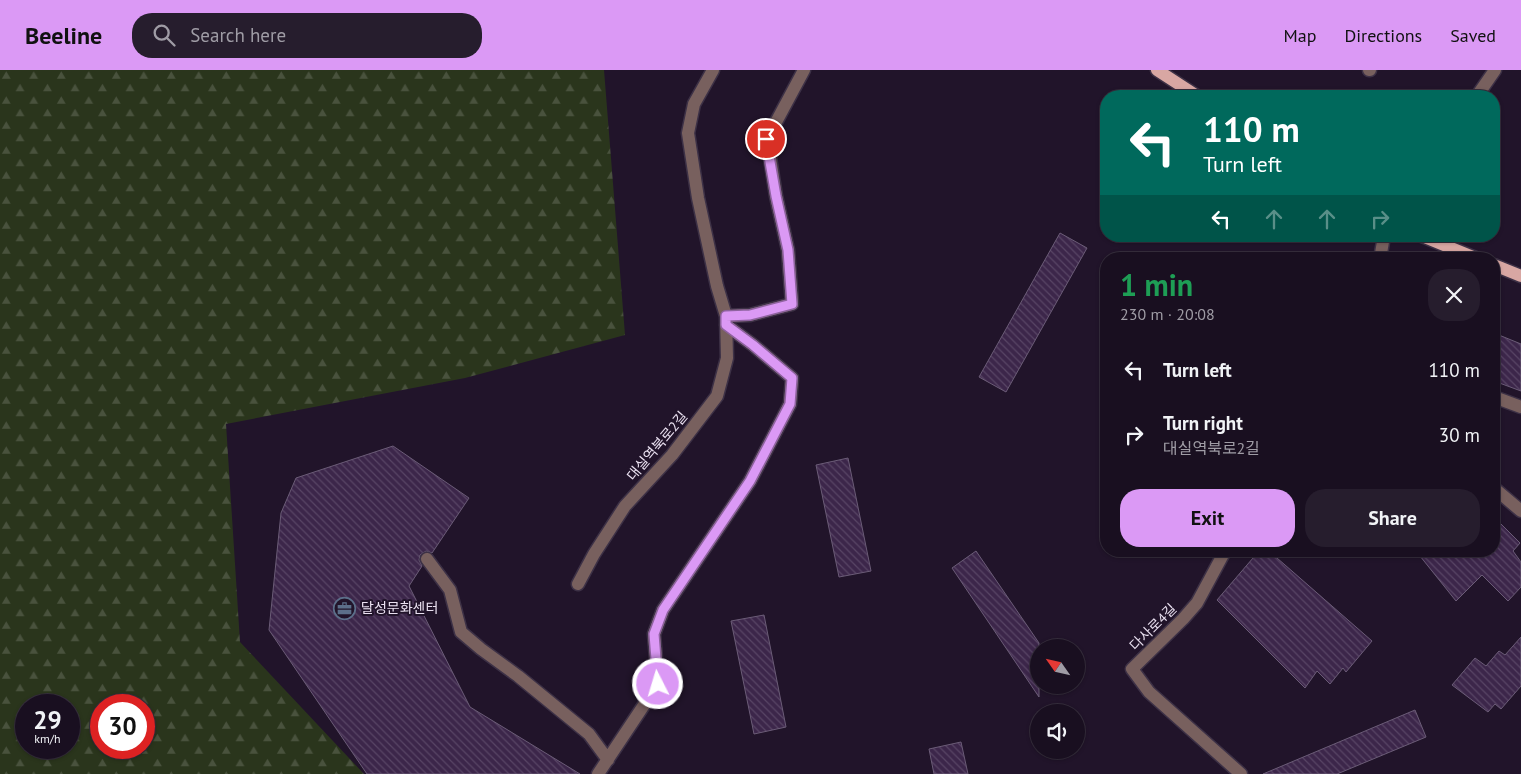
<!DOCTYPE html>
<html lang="en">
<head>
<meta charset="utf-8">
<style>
	body { margin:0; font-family:"PT Sans","Noto Sans KR",sans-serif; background:#261d2d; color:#f1f3f6; height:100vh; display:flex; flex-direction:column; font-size:19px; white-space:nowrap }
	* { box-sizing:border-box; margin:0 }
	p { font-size:16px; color:#9f9ca5 }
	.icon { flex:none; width:28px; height:28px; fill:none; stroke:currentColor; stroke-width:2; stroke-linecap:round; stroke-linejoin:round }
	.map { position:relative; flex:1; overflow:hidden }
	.sheet { position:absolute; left:1100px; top:182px; width:400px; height:305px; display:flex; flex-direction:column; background:#190f20; border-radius:20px; box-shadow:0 1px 4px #0004,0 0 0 1px #372f3e }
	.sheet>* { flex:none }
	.top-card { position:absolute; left:1100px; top:20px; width:400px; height:152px; border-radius:20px; box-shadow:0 1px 4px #0004,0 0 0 1px #372f3e; background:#00695c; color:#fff; overflow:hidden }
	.needle { width:32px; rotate:304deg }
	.controls { position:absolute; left:1030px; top:569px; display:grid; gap:10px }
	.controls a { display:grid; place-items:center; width:55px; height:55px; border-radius:50%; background:#190f20; box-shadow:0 1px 4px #0004,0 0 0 1px #372f3e; font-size:25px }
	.speed { position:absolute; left:15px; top:624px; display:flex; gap:10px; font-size:25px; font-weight:700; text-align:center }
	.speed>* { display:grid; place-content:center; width:65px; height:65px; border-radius:50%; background:#190f20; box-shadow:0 1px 4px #0004,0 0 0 1px #372f3e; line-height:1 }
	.speed small { font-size:12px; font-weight:400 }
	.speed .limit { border:8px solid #d22; background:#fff; color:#111 }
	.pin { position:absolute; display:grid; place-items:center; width:42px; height:42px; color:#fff; margin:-21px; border:2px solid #fff; border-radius:50%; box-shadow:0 1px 5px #0007 }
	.me { position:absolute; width:55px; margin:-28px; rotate:355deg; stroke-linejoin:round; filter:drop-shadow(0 0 4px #0008) }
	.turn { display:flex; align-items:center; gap:18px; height:105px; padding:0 20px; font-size:22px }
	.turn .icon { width:65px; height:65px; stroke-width:2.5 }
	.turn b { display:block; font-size:35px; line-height:42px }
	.lanes { display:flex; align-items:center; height:48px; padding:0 20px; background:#0003; justify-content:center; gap:25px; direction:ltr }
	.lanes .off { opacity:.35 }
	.round { display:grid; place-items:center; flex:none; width:52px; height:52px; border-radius:20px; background:#261d2d }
	.overview { display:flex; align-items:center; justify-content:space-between; height:85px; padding:0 20px }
	h1 { font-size:30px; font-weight:800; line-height:38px; color:#1e9e55 }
	.primary-button { display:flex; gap:10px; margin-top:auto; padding:10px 20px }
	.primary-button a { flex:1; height:58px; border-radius:20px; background:#db99f5; color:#111; font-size:20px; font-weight:800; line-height:58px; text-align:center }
	.primary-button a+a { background:#261d2d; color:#f1f3f6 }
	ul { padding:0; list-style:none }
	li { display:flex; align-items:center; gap:15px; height:65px; padding:0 20px }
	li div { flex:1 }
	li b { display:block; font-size:19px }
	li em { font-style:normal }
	header { display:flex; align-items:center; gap:30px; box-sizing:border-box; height:70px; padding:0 25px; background:#db99f5; color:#111 }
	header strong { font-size:24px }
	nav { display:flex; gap:28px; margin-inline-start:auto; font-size:18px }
	.search { width:350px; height:45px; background:#261d2d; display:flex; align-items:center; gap:12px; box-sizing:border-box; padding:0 18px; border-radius:20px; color:#9f9ca5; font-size:19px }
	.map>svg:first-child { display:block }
</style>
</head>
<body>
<header>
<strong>Beeline</strong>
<div class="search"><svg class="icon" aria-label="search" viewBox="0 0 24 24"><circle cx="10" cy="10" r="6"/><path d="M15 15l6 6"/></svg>Search here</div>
<nav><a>Map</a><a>Directions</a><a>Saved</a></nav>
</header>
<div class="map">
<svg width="1521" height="704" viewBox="0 0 1521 704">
	<defs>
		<pattern id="forest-firs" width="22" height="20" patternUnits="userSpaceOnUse" patternTransform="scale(1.25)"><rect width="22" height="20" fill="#2a351c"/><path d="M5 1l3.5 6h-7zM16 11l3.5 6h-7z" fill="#49523d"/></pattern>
		<pattern id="building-back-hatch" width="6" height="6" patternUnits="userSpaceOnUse" patternTransform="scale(1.25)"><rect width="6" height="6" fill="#3c264a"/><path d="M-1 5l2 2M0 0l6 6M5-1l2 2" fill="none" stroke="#584565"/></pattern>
	</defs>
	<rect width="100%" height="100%" fill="#21142a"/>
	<path fill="url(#forest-firs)" fill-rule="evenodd" d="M0 0H604L625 265 465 308 226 354 240 572 364 704H0ZM26 635H69V678H26ZM101 635H144V678H101Z"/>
	<path fill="url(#building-back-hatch)" stroke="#6b5c77" d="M1060 163 1087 178 1006 322 979 307Z
		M1494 263 1521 274V321L1494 311Z
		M393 376 469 428 432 483 426 481 420 485 419 490 422 496 409 516 470 637 580 704H367L269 560 281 443 296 408Z
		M848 388 871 501 839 507 816 395Z
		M1494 447 1520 473 1513 481 1521 492V517L1508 531 1482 505 1456 531 1416 481H1494Z
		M976 481 1039 573V627L952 498Z
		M1259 481H1269L1372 571 1346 602 1343 598 1330 614 1317 601 1305 618 1217 530Z
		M764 545 786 657 754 664 731 551Z
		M1521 567V616L1501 639 1495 634 1488 642 1452 615 1475 588 1486 596 1499 581 1505 585Z
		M1415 640 1426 667 1337 704H1263Z
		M961 672 968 704H934L929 679Z"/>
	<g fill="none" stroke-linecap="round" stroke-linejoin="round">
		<defs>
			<path id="minor" d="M1369 0H1370
				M1477 26 1495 0
				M1380 189 1384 166
				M726 246 750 245 792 234 788 180 776 126 767 69 804 0
				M1494 327 1521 337
				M1494 418 1521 441
				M1225 481 1197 533 1183 549 1132 599 1149 622 1241 704
				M427 489 450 520 461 562 481 579 518 606 589 664 608 690
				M578 514 594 484 625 436 672 385 717 326 727 288 726 246 717 216 698 128 688 63 694 34 713 0
				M598 704 658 614 654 564 663 540 750 411 790 334 792 308 753 275 726 255"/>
			<path id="major" d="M1157 0 1197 26
				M1422 166 1478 189
				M1494 195 1521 206"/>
		</defs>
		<use href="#minor" stroke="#3d3146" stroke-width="15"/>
		<use href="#major" stroke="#3d3146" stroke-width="15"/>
		<use href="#minor" stroke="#78605e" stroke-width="12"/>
		<use href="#major" stroke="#d8a7a3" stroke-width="12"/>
	</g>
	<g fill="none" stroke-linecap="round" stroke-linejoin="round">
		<defs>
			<path id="route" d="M658 614 654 564 663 540 750 411 790 334 792 308 753 275 726 255V246L750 245 792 234 788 180 776 126 766 69"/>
		</defs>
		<use href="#route" stroke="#8e639f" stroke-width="12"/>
		<use href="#route" stroke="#db99f5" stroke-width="9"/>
	</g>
	<defs>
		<symbol id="office-ring" viewBox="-11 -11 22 22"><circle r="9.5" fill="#21142a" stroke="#5c6f8a" stroke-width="1.5"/><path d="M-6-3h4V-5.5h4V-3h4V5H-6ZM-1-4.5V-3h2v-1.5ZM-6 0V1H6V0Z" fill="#5c6f8a"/></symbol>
	</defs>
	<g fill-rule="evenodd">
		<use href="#office-ring" x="332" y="526" width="25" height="25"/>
	</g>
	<g text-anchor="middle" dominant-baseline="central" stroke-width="4" stroke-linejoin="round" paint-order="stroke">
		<g font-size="14" fill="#eae1f1" stroke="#21142a">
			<text transform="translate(657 376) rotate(-50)">대실역북로2길</text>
			<text transform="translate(1153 557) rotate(-45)">다사로4길</text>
		</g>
		<g font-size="14" fill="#eae1f1" stroke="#21142a" text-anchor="start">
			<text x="361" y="538">달성문화센터</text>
		</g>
	</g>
</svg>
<div class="controls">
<a><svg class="needle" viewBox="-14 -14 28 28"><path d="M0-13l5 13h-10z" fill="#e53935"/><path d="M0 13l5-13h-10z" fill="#9f9ca5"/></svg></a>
<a><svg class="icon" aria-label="sound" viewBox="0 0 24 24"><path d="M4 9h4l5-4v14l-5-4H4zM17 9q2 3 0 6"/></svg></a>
</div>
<div class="speed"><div>29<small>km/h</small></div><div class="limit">30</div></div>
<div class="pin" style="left:766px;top:69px;background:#d93025"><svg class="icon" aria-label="arrive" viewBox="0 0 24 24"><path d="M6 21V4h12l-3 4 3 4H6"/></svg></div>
<svg class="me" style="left:658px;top:614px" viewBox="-20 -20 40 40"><circle r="17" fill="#db99f5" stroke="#fff" stroke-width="3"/><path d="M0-11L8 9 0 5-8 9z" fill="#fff"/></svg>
<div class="top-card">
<div class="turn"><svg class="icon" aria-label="left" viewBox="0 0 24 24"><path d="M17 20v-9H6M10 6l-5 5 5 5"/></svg><div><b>110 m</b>Turn left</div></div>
<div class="lanes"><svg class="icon" aria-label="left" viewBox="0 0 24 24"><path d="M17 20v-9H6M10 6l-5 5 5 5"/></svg><svg class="icon off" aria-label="ahead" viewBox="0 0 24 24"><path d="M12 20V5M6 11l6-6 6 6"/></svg><svg class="icon off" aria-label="ahead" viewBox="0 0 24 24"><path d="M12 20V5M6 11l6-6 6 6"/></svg><svg class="icon off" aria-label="right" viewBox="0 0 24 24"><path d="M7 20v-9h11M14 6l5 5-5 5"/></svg></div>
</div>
<section class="sheet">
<div class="overview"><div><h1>1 min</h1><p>230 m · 20:08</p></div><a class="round"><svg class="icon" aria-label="close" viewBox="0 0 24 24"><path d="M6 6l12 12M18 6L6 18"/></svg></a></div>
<ul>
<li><svg class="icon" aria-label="left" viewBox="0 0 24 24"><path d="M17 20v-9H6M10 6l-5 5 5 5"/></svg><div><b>Turn left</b></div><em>110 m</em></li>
<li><svg class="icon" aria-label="right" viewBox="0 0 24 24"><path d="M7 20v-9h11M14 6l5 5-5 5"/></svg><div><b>Turn right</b><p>대실역북로2길</p></div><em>30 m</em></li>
</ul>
<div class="primary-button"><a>Exit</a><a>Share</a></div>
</section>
</div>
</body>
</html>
